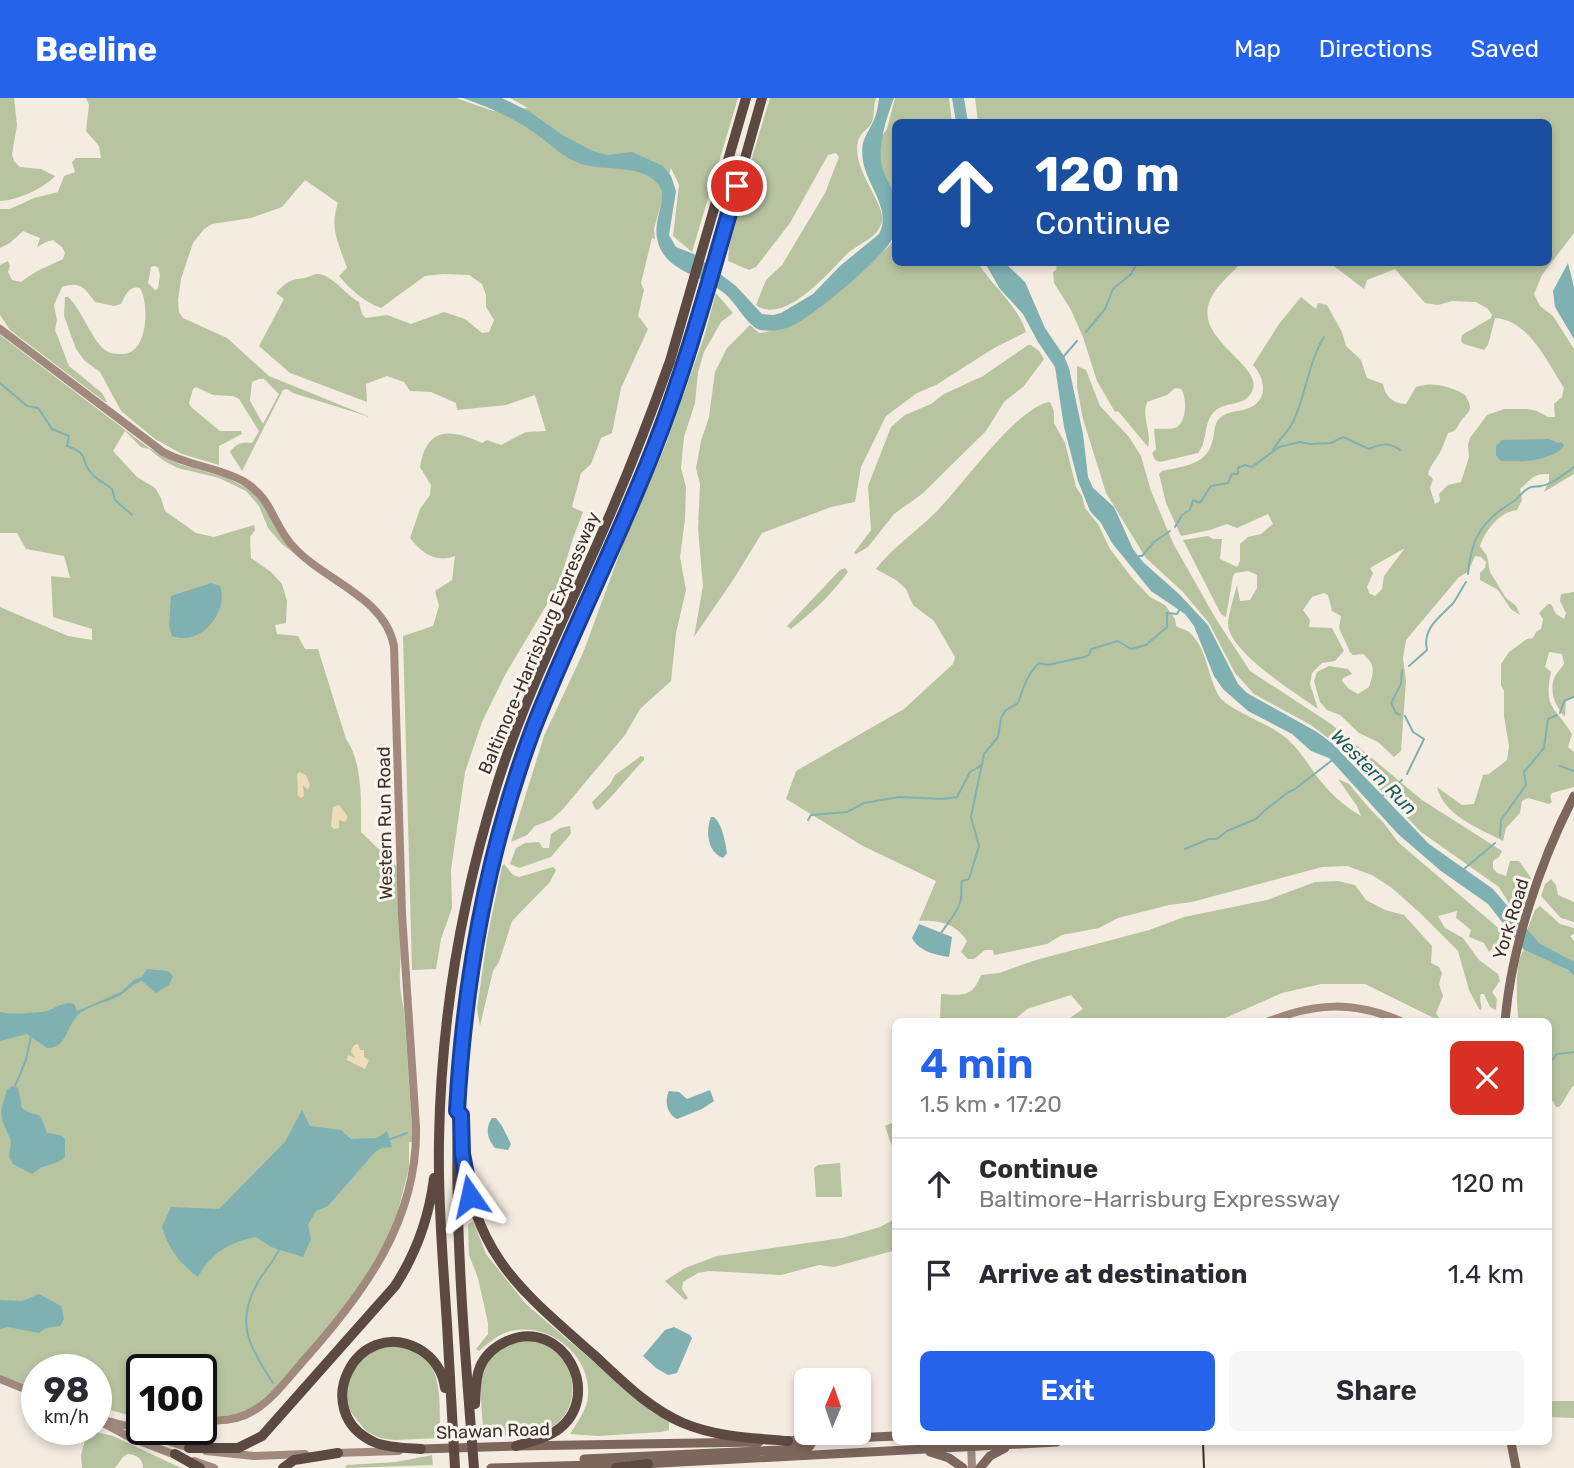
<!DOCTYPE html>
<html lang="en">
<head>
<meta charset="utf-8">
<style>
	body { margin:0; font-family:Rubik,sans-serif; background:#f7f7f7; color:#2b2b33; height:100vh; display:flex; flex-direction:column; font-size:26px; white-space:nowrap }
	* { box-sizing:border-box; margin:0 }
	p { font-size:23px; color:#7c7c81 }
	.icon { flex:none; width:38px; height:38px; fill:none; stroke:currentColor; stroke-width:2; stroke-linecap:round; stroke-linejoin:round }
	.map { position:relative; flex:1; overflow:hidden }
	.panel { position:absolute; left:892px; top:920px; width:660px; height:427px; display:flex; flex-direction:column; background:#fff; border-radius:10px; box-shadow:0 4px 10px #0003 }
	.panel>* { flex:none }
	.banner { position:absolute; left:892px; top:21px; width:660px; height:147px; border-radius:10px; box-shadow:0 4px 10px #0003; background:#1a4fa0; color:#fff; overflow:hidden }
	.needle { width:46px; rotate:2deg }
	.fabs { position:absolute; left:794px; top:1270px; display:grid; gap:14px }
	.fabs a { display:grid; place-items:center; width:77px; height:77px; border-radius:10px; background:#fff; box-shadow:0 4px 10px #0003; font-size:35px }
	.speed { position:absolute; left:21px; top:1256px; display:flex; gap:14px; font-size:35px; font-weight:700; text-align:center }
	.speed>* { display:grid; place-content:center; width:91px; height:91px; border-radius:50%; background:#fff; box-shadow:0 4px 10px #0003; line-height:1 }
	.speed small { font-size:18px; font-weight:400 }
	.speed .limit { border:4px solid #111; border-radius:10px; background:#fff; color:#111 }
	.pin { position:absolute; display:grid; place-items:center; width:60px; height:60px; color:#fff; margin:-30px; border:4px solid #fff; border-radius:50%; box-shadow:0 2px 7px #0007 }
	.me { position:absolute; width:77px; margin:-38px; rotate:349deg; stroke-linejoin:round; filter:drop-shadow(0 0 5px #0008) }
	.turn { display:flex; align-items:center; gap:24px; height:147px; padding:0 28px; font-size:32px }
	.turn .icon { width:91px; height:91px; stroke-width:2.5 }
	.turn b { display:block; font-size:49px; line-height:60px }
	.round { display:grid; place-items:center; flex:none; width:74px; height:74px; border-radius:10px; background:#f7f7f7 }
	.overview { display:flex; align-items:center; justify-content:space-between; height:119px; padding:0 28px }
	h1 { font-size:42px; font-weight:600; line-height:52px; color:#2563eb }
	.action { display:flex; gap:14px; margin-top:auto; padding:14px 28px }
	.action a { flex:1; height:80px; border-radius:10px; background:#2563eb; color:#fff; font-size:28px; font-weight:600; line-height:80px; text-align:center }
	.action a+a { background:#f7f7f7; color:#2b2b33 }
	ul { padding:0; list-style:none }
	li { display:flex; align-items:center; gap:21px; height:91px; padding:0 28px; border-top:2px solid #e1e1e2 }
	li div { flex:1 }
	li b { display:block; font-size:26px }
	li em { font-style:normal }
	header { display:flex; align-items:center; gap:42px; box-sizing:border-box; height:98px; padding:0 35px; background:#2563eb; color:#fff }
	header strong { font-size:33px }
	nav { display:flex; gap:38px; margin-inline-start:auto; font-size:24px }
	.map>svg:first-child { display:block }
</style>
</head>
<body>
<header>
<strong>Beeline</strong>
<nav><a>Map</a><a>Directions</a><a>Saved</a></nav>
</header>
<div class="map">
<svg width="1574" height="1370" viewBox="0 0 1574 1370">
	<rect width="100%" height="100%" fill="#f4ebe1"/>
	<path fill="#b8c4a0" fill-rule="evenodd" d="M0 0H14L17 27 12 56 14 63 20 69 41 71 55 78C43 91 18 102 0 103Z
		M86 0H456L493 13 528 10 510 0H738L692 154 673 138 679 87 671 70 654 131 655 141 652 140 641 185 644 192 638 218 648 231 621 290 612 335 601 340 591 366 581 375 572 409 583 414 573 440 559 486 505 577 482 624 465 674 451 772 452 810 441 841 436 871 412 872 403 538 433 528 439 508 435 493 452 482 455 458C437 465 422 456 410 440L420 411 430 397 431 387 420 369C427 328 451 331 482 345L487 342 501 347 526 334 546 333 535 297 506 307 457 312 456 305 431 294 410 293 404 284 387 278 366 286 367 304 290 275 259 248 284 201 276 195C286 184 291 181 305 180 309 179 312 177 316 176 330 174 346 197 359 204L362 216 366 220 387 217 411 226 444 214 465 221 482 235 489 234 494 222 486 209V197L482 186 469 177 442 176 425 178 381 210C364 204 350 191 339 178L347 170C339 146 329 130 338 105L305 82 282 109 251 120 212 126 204 131 193 145 181 181 178 202 179 214 183 220 227 240 269 278 370 319 293 295 287 291 283 292 242 373 230 354C235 346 243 343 252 345L259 333 239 301 233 298 213 297 196 289 193 291 189 305 191 309 220 333H241L242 336 219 348V367L182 356 155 341 121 313 100 274 85 263 76 251 64 218 65 199H68C81 210 91 241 105 252 109 255 115 256 120 256 148 259 150 207 140 190 129 187 125 198 121 206L114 208 95 204C84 190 81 183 62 189L54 207 57 222 55 232 69 268 102 295 107 304H105L10 232 0 217V167L8 163 10 168 8 174 12 182 21 184C36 172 47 169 63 161L65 155 62 149 53 142 46 144 37 149 40 140 23 133 10 145 0 150V111H10L34 100 58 94 64 78 75 74 72 64 76 60H101L99 48 86 33 89 7ZM154 168 158 169 160 177 158 191 155 192 148 185 151 169ZM259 281H264L279 296 263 326 250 303 252 284Z
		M770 0H876C873 8 875 19 871 26 867 32 860 35 858 43 851 72 886 105 882 124 877 141 859 145 847 156 829 174 784 228 756 207L766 182 782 167 825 95 839 59 836 55 828 57 790 125 756 169 749 172 728 163 730 135 744 100 753 56Z
		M895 0H949L952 24H896V107L881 72 879 42 887 31Z
		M975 0H1574V135L1542 177 1534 196 1540 208 1553 218 1574 251V376L1544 394 1549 383V376C1532 375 1531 382 1520 391L1522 402 1517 412C1500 414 1486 431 1480 448L1487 458 1490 474 1506 500 1516 508 1520 517 1511 511 1498 492 1480 482V475L1485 470 1486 464 1481 459 1475 458 1468 474 1459 479 1406 542 1403 560 1406 583 1401 653 1394 659 1378 644 1359 635 1340 617 1327 612 1320 604 1314 583 1317 574 1329 568 1348 571 1352 576 1343 580 1342 583 1349 591 1358 596 1369 589C1374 574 1376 567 1363 556L1353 557 1350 554 1339 530 1341 518 1332 513 1328 497 1324 495 1312 499 1303 512 1310 522 1309 529 1332 530 1344 553 1335 563 1322 565 1312 575 1310 586 1318 611C1297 596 1227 553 1228 525 1229 513 1234 499 1237 487L1240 503 1250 502 1257 490V477L1248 473 1235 475 1233 478 1226 519 1221 516 1183 442 1208 438 1213 441H1222L1220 461 1237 469 1240 463V446L1248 439 1261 436 1273 426 1268 416 1237 430 1227 426 1210 432 1181 438 1166 405 1159 376 1162 373C1184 368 1209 367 1213 340 1215 333 1214 325 1220 320 1227 313 1238 314 1246 311 1269 304 1266 281 1253 267L1279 226 1301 199 1316 211 1318 205 1327 207 1342 234 1346 248 1361 262 1367 280 1383 286C1385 298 1393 306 1406 306L1416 289C1431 283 1451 288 1465 297 1474 312 1470 312 1461 323 1456 330 1457 333 1448 335 1445 342 1442 353 1437 359 1433 366 1430 368 1428 376L1433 381 1430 390 1435 406 1440 403 1439 396 1448 387 1461 384 1469 359 1468 347 1470 340 1487 317 1504 311H1527L1537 313 1548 319H1555L1554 306 1562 299 1564 290C1547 264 1529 222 1495 220L1488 247 1484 252 1464 246 1461 243 1462 237 1491 220 1492 217 1488 211 1476 204 1452 203 1438 207 1425 205 1395 171 1367 182 1364 191 1330 165 1549 164V24H978ZM1405 450 1384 478 1382 491 1375 498 1369 495 1367 489 1373 475 1370 470Z
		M896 140V164L978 165C993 189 1017 206 1026 234L994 250 936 287 917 295 886 318 861 369 855 404 831 409 762 435 733 482 694 539 703 488 698 431 700 386 696 370 701 343 709 319 715 274 727 250 750 227 759 235C790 235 860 170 887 150Z
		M1057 165H1241C1231 176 1216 188 1210 202 1192 244 1271 269 1250 297 1241 309 1223 303 1213 315 1203 327 1208 343 1198 355L1160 364 1155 362 1152 355 1156 351 1154 331C1161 330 1172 332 1177 329 1187 322 1187 299 1181 291L1175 290 1167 297 1147 304C1141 320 1152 333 1148 349L1118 313 1115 314 1097 283 1083 239 1071 212 1054 185 1053 174 1056 172Z
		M716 195 733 215 721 224 704 254 698 274 695 305 684 339 681 370 686 389 685 421 680 459 686 492 676 535 671 583 640 611 625 637 563 711 551 722 535 728 527 737 511 744 544 638 583 555 629 430 664 351 704 239Z
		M0 237 149 350 179 366 228 380 253 394 267 410 275 429 295 456 282 446 268 430 259 408 246 393 219 380 178 370 164 363 149 351 141 349 125 333 113 353 137 379 155 390 161 400 165 413 196 435 214 439 254 427 255 432 250 439 251 460 271 474 282 486 287 503 286 525 275 527 277 536 298 538 305 551H318L346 641C363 665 361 705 361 734L398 770C399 795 401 819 401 844 401 871 397 883 404 911L413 1044H409V1070L398 1113 390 1135 355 1199 274 1291 247 1315 219 1319 201 1316V1272H142V1321L96 1308V1272H37V1291L0 1277V509L68 538 92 542V531L53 519 51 478 70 480 64 458 26 451 17 435H0Z
		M1028 247H1031L1039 253 1044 261 1024 288 1004 304 986 333 922 396 894 416 868 449 856 456 854 455 871 432 868 388 891 329 905 317 931 306 944 296 983 278Z
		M1077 268 1086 272 1100 308 1129 339 1141 358 1151 393 1174 447 1216 521 1250 573 1331 626 1422 702 1502 753 1499 759 1493 763V770L1497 775 1506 778 1510 763H1519L1531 780 1526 800 1518 812 1510 807 1499 789 1421 734 1337 647 1311 627 1254 596 1235 575 1209 525 1183 494 1146 460 1106 395 1083 321 1077 289Z
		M1050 304 1054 313V325L1065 345 1076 389 1082 398 1085 410 1098 426 1110 451 1133 481 1150 499 1165 507 1175 521 1176 528C1180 531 1185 531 1189 534 1208 551 1207 578 1219 598 1226 610 1265 625 1278 634 1299 647 1308 669 1324 687 1334 699 1347 710 1361 718L1357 708 1338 681 1349 686 1370 711 1383 724 1398 744 1503 834 1502 841 1489 854 1484 845 1469 839 1471 832 1456 820 1457 813 1438 818 1445 830 1463 840 1479 862 1498 876 1500 883 1492 894 1497 901 1496 912 1490 909 1484 896H1481C1478 902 1483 907 1481 912L1479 911 1469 892 1458 853 1419 814 1392 790 1372 777 1347 768 1322 769 1192 804 1169 807 1118 820 1099 830 1062 837 1047 846 994 857 993 852H985L974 861H968L961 854 967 843C955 825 939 822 919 823L936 783 863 748 786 701 796 673 904 611 953 566 955 559 934 523 913 507 906 491 896 482 876 471C892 450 916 434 935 415 960 391 1017 308 1050 304Z
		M845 470 848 474C828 500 816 511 791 531L787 528 840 472Z
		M1574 494V599L1566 602 1565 619C1556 610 1549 594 1554 581 1555 576 1561 571 1564 566L1562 556 1549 554 1545 569 1551 574C1543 611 1556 609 1572 636L1568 649 1574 654V689L1552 695 1550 698 1552 704 1549 706 1528 700 1522 703 1520 715 1506 730 1503 743C1479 730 1444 718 1437 689L1462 707 1474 706 1483 677 1489 676 1507 662 1509 648 1504 618V593L1501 587V566L1509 554 1527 541 1533 540 1536 534 1541 531 1543 521 1539 515 1548 506H1551L1556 516 1564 521 1566 515 1560 503 1561 496Z
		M641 658 644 659V662C628 678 615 696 598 712L595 711 592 704 610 686 615 677Z
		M570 728 571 735 569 738 551 759 519 770 510 766 516 750 525 745 539 744 543 750H549L551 736 560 730Z
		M504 766 513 777 519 779 553 769 556 772 550 784 512 823 499 864 493 873 480 928 477 911 487 841 502 768Z
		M1551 781 1556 787 1558 797 1574 804V824L1561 820 1541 798 1545 786Z
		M1338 783 1355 787 1366 802 1385 812 1404 817 1432 848 1431 865 1439 869 1442 875 1439 886 1443 898 1436 915 1442 924 1365 886H1321L1282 895 1216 924H1064L1083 911 1071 897 1027 911 1013 923 942 924 940 922 941 896C963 897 972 900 981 877L999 875 1036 862 1149 832 1184 819 1267 802 1315 784Z
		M1540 808 1560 826 1574 830V836L1570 838 1574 843V865L1539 845 1527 832 1535 812Z
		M1524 852 1568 872 1574 878V987C1567 994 1566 1002 1559 1009H1556L1553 1003H1549V924H1520L1518 919C1517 903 1514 864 1524 852Z
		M896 1023V1072L894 1054 885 1028Z
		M840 1065 842 1099H816L814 1070 818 1067Z
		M896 1111V1152L834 1169 819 1167 781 1177 709 1173 698 1175 683 1184 682 1191 688 1200 685 1202 665 1183 685 1170 717 1158 842 1140 880 1129 895 1121Z
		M473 1123 486 1156 526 1206 651 1313 669 1324V1332L661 1334 598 1338 570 1336C577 1325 588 1310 588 1297 591 1257 549 1224 511 1233 498 1236 489 1245 479 1253L476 1251 488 1236V1225L478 1180 469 1157 468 1127Z
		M522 1242C529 1243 538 1243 544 1245 551 1247 556 1253 561 1259 581 1284 575 1323 541 1334 533 1337 523 1337 514 1337 501 1338 494 1338 483 1331 482 1304 473 1265 501 1249 507 1245 516 1244 522 1242Z
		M393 1247C400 1249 409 1249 415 1252 445 1267 439 1312 440 1340L394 1342 380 1340 366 1333 349 1312 346 1300 348 1279 371 1252Z
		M1549 1303H1574V1320L1549 1319Z
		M88 1332 113 1338 181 1370H143C143 1361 137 1357 128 1356L123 1359 115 1370H82L81 1357Z
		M432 1357 433 1367 345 1370 347 1367 396 1364Z"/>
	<path fill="#efdcb8" d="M299 674 306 677 310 687 308 692 303 687 304 698 301 700 298 698C297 690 298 685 297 677Z
		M339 707 348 719 345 724 339 722V730L334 731 331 728 333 709Z
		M358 946 360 952H364V959L369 962 365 971 347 962 348 957 355 960 351 953 354 947Z
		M55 1262 67 1265 68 1271H44L45 1265Z"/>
	<path fill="#7fb0b2" d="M463 0H502L530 14 564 38 593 53 607 57 632 54 663 68 671 78 676 93 669 137 676 149 694 156 736 188 762 216 773 217 781 215 813 196 840 168 879 136C892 111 867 88 863 63 860 42 866 39 874 22 877 15 878 7 879 0H894C887 18 879 43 881 62 882 75 889 85 894 96 898 106 897 123 896 133 894 152 811 220 792 228 782 232 770 234 760 232 747 228 736 204 724 195 701 176 663 174 657 140 654 124 663 109 662 93 650 63 603 75 579 65 562 59 549 45 535 35 513 19 488 9 463 0Z
		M952 0H964L968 24H956Z
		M985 165H1005L1025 184 1045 230 1064 258 1069 270 1083 336 1088 379 1093 390 1114 409 1133 451 1143 464 1179 496 1208 527 1238 586 1247 595 1317 634 1333 646 1429 746 1493 791 1539 845 1574 864V878L1568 872 1524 852 1488 806 1441 773 1398 736 1329 660 1311 653 1292 636 1248 613 1223 591 1214 578 1194 528 1185 516 1151 493 1112 445 1101 425 1090 413 1078 383 1064 329 1055 269 1038 244 1023 216 1000 191Z
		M1568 165 1574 189V241L1555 209 1553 193Z
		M1549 341 1558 345 1562 344 1564 348C1549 364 1522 364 1501 363L1496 357V348L1502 342Z
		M211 485 220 488C229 515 200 549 172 538L169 528 171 498Z
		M711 719H714C723 727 725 744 727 755L723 760C708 755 705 734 711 719Z
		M919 826 952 839 949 859C935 857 919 853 912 840Z
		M147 871 168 873 173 878 169 887 156 895 142 883C133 885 128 893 119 898 108 904 88 908 79 916 67 926 67 951 47 950L27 936 0 943V914C12 917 29 915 41 914 53 913 63 902 74 906L77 913 121 894 135 881 142 879Z
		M12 988 18 990 22 1010C40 1023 38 1007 47 1035L60 1037 65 1041V1059L58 1064 40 1070 32 1076 13 1066 9 1059 11 1043 2 1022 1 1012 7 992Z
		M710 992 714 1003 702 1011 677 1021C667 1016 664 1003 669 993L679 994 687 1001Z
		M302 1012 310 1028 341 1032 351 1041 377 1040 387 1033 392 1049 382 1050 375 1054 328 1108 316 1113 308 1127 311 1141 303 1159 271 1149 256 1139C230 1144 211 1155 198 1179 179 1164 169 1152 162 1129L171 1109 219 1111 285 1044Z
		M492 1020H496L502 1028 511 1046 508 1052 495 1050C487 1041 485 1030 492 1020Z
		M39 1196 61 1208 64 1221 60 1228 46 1230 39 1235 8 1229 0 1231V1202L22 1203Z
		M674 1229 690 1237 692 1240 677 1275 668 1277 656 1270 643 1258 665 1232Z"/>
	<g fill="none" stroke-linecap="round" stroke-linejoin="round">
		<path stroke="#7fb0b2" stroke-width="2" d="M1086 234 1105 211 1113 191 1131 176 1138 164
			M1064 258 1077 243
			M0 285 27 308 38 310 52 331 69 338 67 348C92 357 78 362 93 377 98 383 106 385 112 391L115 402 132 417
			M1273 352C1279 341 1288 334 1293 324 1306 297 1308 265 1324 239
			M1175 429 1182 417 1190 412 1193 402 1200 405 1211 388 1228 385 1232 376H1238V370L1245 367 1252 369 1279 349 1300 344 1310 346 1331 345 1343 339 1369 351C1380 346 1390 344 1400 352
			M1139 458H1142L1154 444 1170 433
			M1468 476C1471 439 1483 422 1514 403 1520 399 1524 391 1531 389 1534 388 1538 389 1541 388 1553 386 1564 376 1574 369
			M1409 568 1427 552C1422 529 1441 519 1454 504 1458 498 1462 490 1466 484
			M1560 615 1564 603 1574 599
			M1400 617 1396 615 1391 605 1401 586 1402 572
			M1405 618 1413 634 1424 641 1407 676
			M1560 668 1574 673
			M1381 699 1402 682
			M808 722 811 717 847 714 864 705 899 699 942 701 957 699 970 674 980 668
			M1500 738 1501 722 1526 687 1524 674 1544 650 1548 621 1557 617
			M1185 751 1209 741H1217L1227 733 1256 721 1264 713 1287 695 1295 691 1331 663
			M1464 771 1495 745
			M941 835C947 826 956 816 960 805 963 797 960 790 962 783L969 781 979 748 971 719 984 656 998 639 1001 620 1006 612 1018 605C1023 591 1027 576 1039 565L1048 567 1084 559 1089 557 1091 551 1118 543 1131 551 1146 547 1167 529V515L1177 516 1180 511
			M1549 966 1557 956 1574 954
			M15 988 26 962 31 938
			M388 1042 407 1035
			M273 1285C249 1247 234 1225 259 1182 266 1171 275 1162 280 1149"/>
		<path stroke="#a18a7d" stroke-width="8" d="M0 231 163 354C188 368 218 369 243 383 272 400 272 424 291 446 322 483 384 497 394 548L402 816 416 1029C418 1122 364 1195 305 1261 274 1296 254 1330 201 1321
			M1267 924C1316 904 1354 903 1403 924
			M0 1281 37 1296
			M96 1320 135 1330 164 1342 193 1351
			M103 1325 129 1339 178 1358
			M971 1344 972 1370
			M206 1353 254 1358 305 1356
			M335 1355 399 1353
			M194 1363 214 1370"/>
		<path stroke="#7d675c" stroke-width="9" d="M1505 924C1511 850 1540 764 1574 698
			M784 1343 896 1338
			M1511 1344 1516 1370
			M421 1351 516 1348 759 1344
			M930 1354 949 1360 963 1370
			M584 1361 803 1351 810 1348 813 1342
			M643 1366 1057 1344
			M491 1370 625 1366
			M980 1370 990 1358 1005 1350"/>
		<path stroke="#5c4a42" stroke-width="10" d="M462 1048C473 1156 518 1190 594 1257 621 1282 648 1310 683 1325 716 1339 752 1340 788 1343
			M475 1306C476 1294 475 1280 480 1269 485 1257 496 1248 507 1243 563 1218 606 1299 556 1333 545 1341 529 1344 516 1348
			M189 1350H238L262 1338 395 1188C417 1154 429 1120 434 1080
			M421 1351C406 1350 388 1350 374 1344 308 1314 356 1217 419 1251 433 1259 443 1273 445 1290
			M175 1356 200 1370
			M283 1370 294 1362 338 1355
			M455 1370C452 1322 450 1274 447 1226 443 1165 438 1103 439 1042 441 922 461 804 496 690 518 618 550 550 581 482 614 410 644 337 670 263L746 0
			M474 1370C460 1189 443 1009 478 829 491 762 509 694 534 630 569 537 616 448 652 355 698 240 728 119 762 0
			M616 1370 648 1366"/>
		<path stroke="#3b302b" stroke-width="2" d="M1203 1344 1204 1370"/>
	</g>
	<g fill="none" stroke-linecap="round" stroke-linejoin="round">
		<defs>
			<path id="route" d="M470 1098 462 1056 461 1017 457 1013C464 883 487 754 533 631 570 536 617 445 654 350 688 264 711 176 737 88"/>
		</defs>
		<use href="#route" stroke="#184099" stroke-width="18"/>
		<use href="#route" stroke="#2563eb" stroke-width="12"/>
	</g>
	<g text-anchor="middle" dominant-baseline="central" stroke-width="6" stroke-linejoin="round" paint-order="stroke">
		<g font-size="18" fill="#3b302b" stroke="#fbf5ee">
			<text transform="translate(539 545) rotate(-67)">Baltimore-Harrisburg Expressway</text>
			<text transform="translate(385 725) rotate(-91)">Western Run Road</text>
			<text transform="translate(1511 821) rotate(-73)">York Road</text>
			<text transform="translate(493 1333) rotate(-2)">Shawan Road</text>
		</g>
		<g font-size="19" font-style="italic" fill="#1f5a5e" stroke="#fbf5ee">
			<text transform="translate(1374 674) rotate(45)">Western Run</text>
		</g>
	</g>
</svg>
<div class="fabs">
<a><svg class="needle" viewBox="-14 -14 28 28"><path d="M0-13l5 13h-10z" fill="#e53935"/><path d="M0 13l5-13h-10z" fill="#7c7c81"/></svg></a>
</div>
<div class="speed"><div>98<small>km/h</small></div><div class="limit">100</div></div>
<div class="pin" style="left:737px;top:88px;background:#d93025"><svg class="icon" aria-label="arrive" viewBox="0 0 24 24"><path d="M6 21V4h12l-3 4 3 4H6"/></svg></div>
<svg class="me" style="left:470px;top:1098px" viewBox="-20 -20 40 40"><path d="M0-17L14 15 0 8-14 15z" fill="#2563eb" stroke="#fff" stroke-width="4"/></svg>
<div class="banner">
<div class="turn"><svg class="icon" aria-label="ahead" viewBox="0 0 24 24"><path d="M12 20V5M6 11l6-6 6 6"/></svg><div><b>120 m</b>Continue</div></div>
</div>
<section class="panel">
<div class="overview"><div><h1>4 min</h1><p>1.5 km · 17:20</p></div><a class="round" style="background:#d93025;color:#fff"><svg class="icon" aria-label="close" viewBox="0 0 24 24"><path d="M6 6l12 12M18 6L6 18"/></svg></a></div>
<ul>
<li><svg class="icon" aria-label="ahead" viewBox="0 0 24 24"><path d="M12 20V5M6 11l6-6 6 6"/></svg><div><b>Continue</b><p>Baltimore-Harrisburg Expressway</p></div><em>120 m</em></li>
<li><svg class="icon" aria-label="arrive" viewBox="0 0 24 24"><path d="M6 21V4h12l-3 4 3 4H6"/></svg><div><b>Arrive at destination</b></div><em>1.4 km</em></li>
</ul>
<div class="action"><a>Exit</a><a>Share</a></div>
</section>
</div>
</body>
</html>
